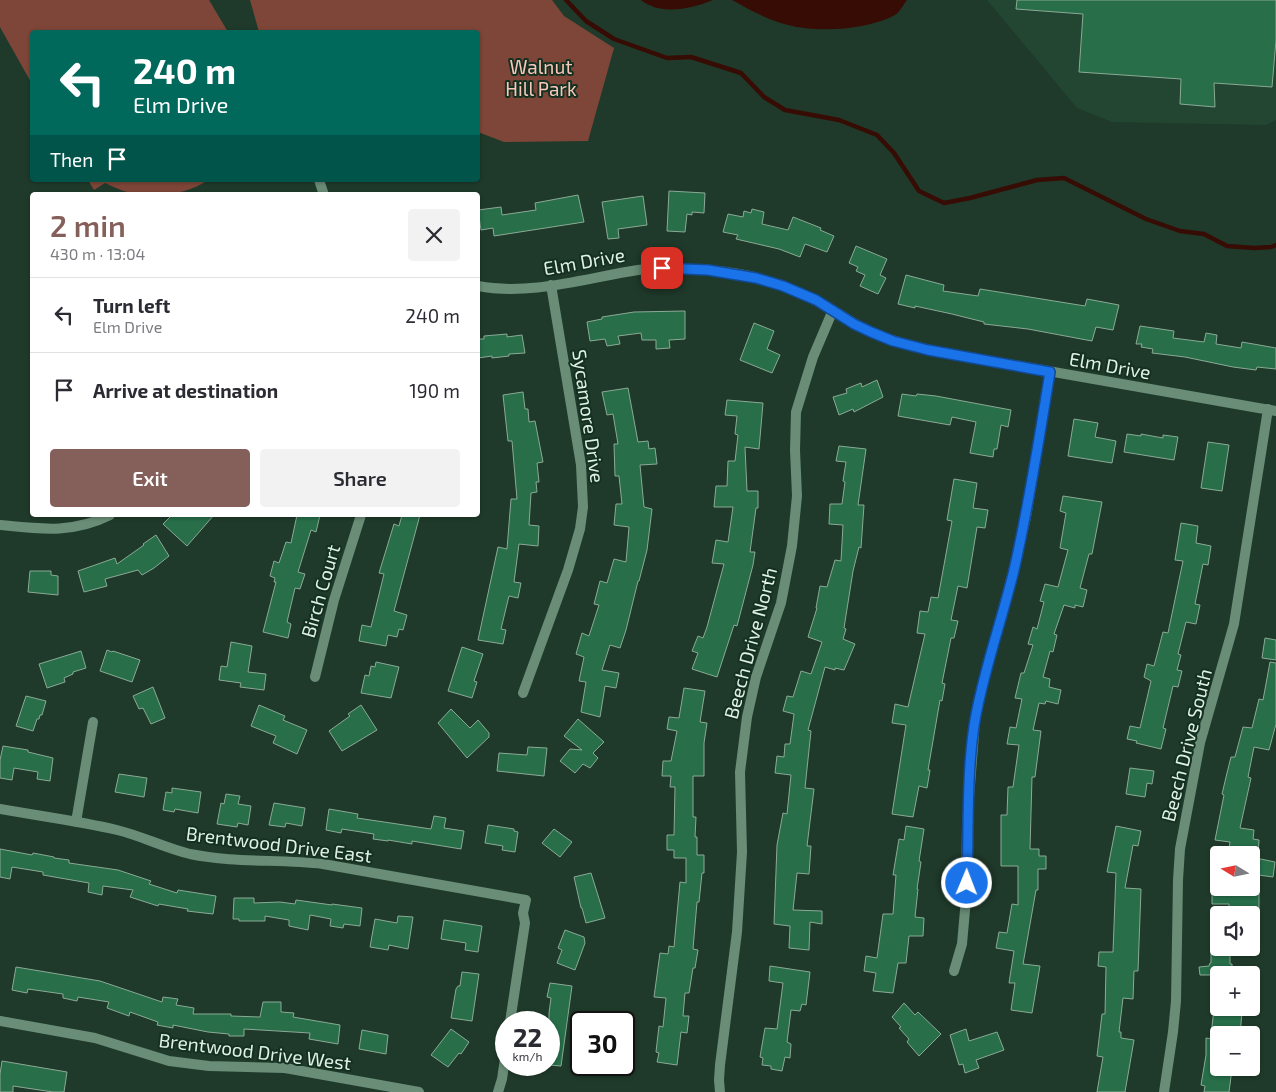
<!DOCTYPE html>
<html lang="en">
<head>
<meta charset="utf-8">
<style>
	body { margin:0; font-family:"Exo 2",sans-serif; background:#f2f2f3; color:#2b2b33; height:100vh; display:flex; flex-direction:column; font-size:19px; white-space:nowrap }
	* { box-sizing:border-box; margin:0 }
	p { font-size:16px; color:#7c7c81 }
	.icon { flex:none; width:28px; height:28px; fill:none; stroke:currentColor; stroke-width:2; stroke-linecap:round; stroke-linejoin:round }
	.map { position:relative; flex:1; overflow:hidden }
	.side { position:absolute; left:30px; top:192px; width:450px; height:325px; display:flex; flex-direction:column; background:#fff; border-radius:5px; box-shadow:0 1px 4px #0004 }
	.side>* { flex:none }
	.guide { position:absolute; left:30px; top:30px; width:450px; height:152px; border-radius:5px; box-shadow:0 1px 4px #0004; background:#00695c; color:#fff; overflow:hidden }
	.needle { width:32px; rotate:280deg }
	.tools { position:absolute; left:1210px; top:846px; display:grid; gap:10px }
	.tools a { display:grid; place-items:center; width:50px; height:50px; border-radius:5px; background:#fff; box-shadow:0 1px 4px #0004; font-size:25px }
	.speed { position:absolute; left:495px; top:1011px; display:flex; gap:10px; font-size:25px; font-weight:700; text-align:center }
	.speed>* { display:grid; place-content:center; width:65px; height:65px; border-radius:50%; background:#fff; box-shadow:0 1px 4px #0004; line-height:1 }
	.speed small { font-size:12px; font-weight:400 }
	.speed .limit { border:2px solid #111; border-radius:8px; background:#fff; color:#111 }
	.pin { position:absolute; display:grid; place-items:center; width:42px; height:42px; color:#fff; margin:-21px; border-radius:10px; box-shadow:0 2px 8px #0006 }
	.me { position:absolute; width:55px; margin:-28px; rotate:1deg; stroke-linejoin:round; filter:drop-shadow(0 0 4px #0008) }
	.turn { display:flex; align-items:center; gap:18px; height:105px; padding:0 20px; font-size:22px }
	.turn .icon { width:65px; height:65px; stroke-width:2.5 }
	.turn b { display:block; font-size:35px; line-height:42px }
	.then { display:flex; align-items:center; height:48px; padding:0 20px; background:#0003; gap:10px; font-size:19px }
	.round { display:grid; place-items:center; flex:none; width:52px; height:52px; border-radius:5px; background:#f2f2f3 }
	.head { display:flex; align-items:center; justify-content:space-between; height:85px; padding:0 20px }
	h1 { font-size:30px; font-weight:600; line-height:38px; color:#855f5a }
	.action { display:flex; gap:10px; margin-top:auto; padding:10px 20px }
	.action a { flex:1; height:58px; border-radius:5px; background:#855f5a; color:#fff; font-size:20px; font-weight:600; line-height:58px; text-align:center }
	.action a+a { background:#f2f2f3; color:#2b2b33 }
	ul { padding:0; list-style:none }
	li { display:flex; align-items:center; gap:15px; height:75px; padding:0 20px; border-top:1px solid #e1e1e2 }
	li div { flex:1 }
	li b { display:block; font-size:19px }
	li em { font-style:normal }
	.map>svg:first-child { display:block }
</style>
</head>
<body>
<div class="map">
<svg width="1276" height="1092" viewBox="0 0 1276 1092">
	<rect width="100%" height="100%" fill="#1f3a2a"/>
	<path fill="#224632" d="M987 0H1276V120L1266 125 1112 122 1077 108Z"/>
	<path fill="#7e4638" d="M0 0H209L228 32H32V84L0 27Z
		M250 0H552L564 16 614 48 588 141 504 142 478 132V32H259Z
		M88 180H208C187 195 152 199 127 192 120 190 112 186 105 183L94 190Z"/>
	<path fill="#370c04" d="M641 0H713C691 9 661 16 641 0Z
		M732 0H907C903 5 900 12 895 15 867 30 818 33 788 25 768 20 750 10 732 0Z"/>
	<g fill="none" stroke-linecap="round" stroke-linejoin="round">
		<path stroke="#370c04" stroke-width="4.5" d="M566 0 586 21 614 39 667 58 691 57 741 73 764 97 785 110 839 120 877 135 894 153 919 191 944 203 970 198 1037 180 1064 178 1146 219 1180 231 1204 234 1227 246 1254 248 1271 247 1276 245"/>
	</g>
	<path fill="#276e49" stroke="#8baa96" d="M1017 0H1276V40L1272 87 1214 83 1215 107 1180 104 1181 79 1079 72 1083 14 1016 9Z
		M669 191 705 193 704 213 692 212V215L687 214 685 232 667 231Z
		M578 195 584 222 494 236 493 228 481 230 478 210 501 207 502 215 536 210 535 203Z
		M643 196 647 225 618 229 619 238 608 239 602 202Z
		M752 209 764 212 762 224 788 230 793 217 821 228 820 230 834 236 827 252 805 244 800 257 779 249 736 239 738 235 723 232 728 214 743 217 744 211 751 213Z
		M856 246 887 259 880 275 886 278 878 294 860 286 865 275 856 271 858 267 849 263Z
		M906 275 944 285 943 291 978 296 980 289 1085 306 1087 299 1119 305 1113 330 1096 327 1092 341 1028 329 984 324V322L952 314 915 306V308L898 304Z
		M685 311V339L669 340 670 348 656 349V340H642L641 333 618 336 620 344 607 346 605 339 590 341 587 322 602 319V317L634 312Z
		M754 323 774 331 767 349 780 355 772 373 740 360Z
		M1140 326 1174 331 1173 338 1204 342 1206 333 1217 335 1216 344 1241 348 1242 342 1276 348V369L1257 367 1256 370 1233 367 1185 357 1152 353 1153 349 1141 347 1142 344H1136Z
		M507 334V337L522 335 525 353 509 354V356L492 358V356L478 358V339H484V336Z
		M877 380 883 397 854 412 853 409 839 415 833 397 847 393 846 389 861 383 862 387Z
		M628 388 638 442 648 441 649 449 655 448 657 464 640 465 644 507 652 509 647 550 639 581H638L626 630 620 648 610 645 602 670 619 673 616 688 605 686 600 717 581 712 586 682 579 681 584 657 576 654 582 633 589 636 599 605 594 604 600 581 607 583 614 559 626 562 629 527 614 525 616 504H622L619 476H615L614 444H618L613 414 607 415 602 392Z
		M523 392 525 409H528L529 422 535 421 543 462 537 463 539 482H536L537 492 531 493 529 525 539 526 538 546 519 544 514 582 521 583 518 598 509 596 501 629 506 630 503 644 478 640 498 547 507 549 511 499H517L512 441H508L503 395Z
		M902 394 916 396 917 394 936 396 1011 410 1008 427 1001 425 997 449H994L993 457 970 453 976 422 952 417 950 425 898 416Z
		M727 400 763 403 759 449 745 447 747 491H758V508H756L750 552H755L753 565 737 626 734 625 717 677 692 669 698 653 692 651 698 636 703 638 707 627 724 564 712 563 716 540 728 542 733 507H714L716 486H727L728 461H735L738 435 735 434 737 416 725 415Z
		M1074 419 1098 423 1095 437 1116 441 1112 463 1068 456Z
		M1127 434 1141 436V434L1163 438V435L1178 437 1174 460 1124 452Z
		M1208 442 1229 445 1222 491 1201 488Z
		M839 446 866 449 858 505H864L861 548 859 547 853 571 844 628 846 629 843 639 855 644 844 670 835 668V670L825 667 808 730 811 731 805 788 814 789 807 846H811L809 874 797 873 793 910 822 911V924L810 922 809 950 789 948 790 926 774 924 777 845 783 813 787 814 791 775 775 773 777 756 784 757 785 744H790L794 714 783 711 787 696 793 697 801 671 811 674 822 642 808 637 817 608H816L820 586 827 587 835 560 841 561 843 525 829 524 830 504H842L845 482 843 481 846 462 836 461Z
		M954 479 977 483 973 508 988 510 985 528 977 527 967 588 958 586 951 620 958 621 954 638H951L942 683 945 684 942 701 940 700 928 770H930L927 788 919 786 913 817 892 814 906 725 892 723 895 704 908 707 925 634 917 633 920 611 928 612 931 597 938 598 952 521 947 520Z
		M1063 496 1102 502 1092 554H1089L1080 588 1087 590 1083 607 1075 605V608L1064 605 1054 634 1057 635 1053 652 1050 651 1043 677 1050 679 1049 687 1061 690 1058 704 1046 701 1045 704 1039 703 1033 730 1041 731 1035 777H1032L1030 849H1039V856H1046V869H1038V890H1036L1023 964 1040 966 1032 1013 1011 1010 1015 983H1009L1014 951 996 948 999 932 1007 933 1012 904 1018 905V866H1001V815H1007L1008 787H1013L1019 745 1007 744 1010 727 1016 728 1022 699 1015 698 1021 673H1024L1033 645 1028 644 1033 627 1037 629 1044 602 1040 601 1045 584 1058 587 1068 550 1060 548 1066 513 1060 511Z
		M172 515H214L187 546 163 524Z
		M297 515H320L316 532 311 530 298 572 305 574 300 589 295 588 287 622 291 624 288 638 263 632 276 582H274L275 578 270 576 274 561 279 563 286 542 291 543Z
		M402 515H420L394 611 407 615 403 630 399 629 397 637 388 635 386 646 359 641 362 625 371 627 384 574 379 573 394 524 399 526Z
		M1181 523 1198 526 1196 543 1211 546 1208 565 1203 564 1195 604 1200 605 1196 624 1186 622 1178 654 1181 655 1177 670 1182 671 1178 687 1173 686 1163 728 1166 729 1161 749 1136 743 1137 741 1127 739 1130 726 1140 728 1151 681 1144 677 1147 664 1154 666 1163 632 1168 633 1183 561 1175 560Z
		M156 535 169 556 154 568 142 575 138 570 105 579 107 586 84 592 78 571 115 558 117 564 144 545 143 544Z
		M30 571H51V575L58 576V595L28 592Z
		M1265 638 1276 640V660L1262 658Z
		M231 642 252 646 248 672 266 674 264 690 240 687 241 683 219 680 221 666 227 667Z
		M462 647 483 654 474 681 477 682 472 698 448 691Z
		M107 650 112 652 113 651 140 660 132 682 100 671Z
		M81 651 86 668 73 672V674L64 678 65 682 47 688 39 664Z
		M376 662 399 667 391 698 361 693 365 675 369 676 371 666 375 667Z
		M1270 662 1276 663V724L1269 750 1254 747 1248 777 1251 778 1240 828 1254 830 1253 839 1259 840 1258 855H1228L1230 842 1215 840 1224 795 1222 794 1227 773 1231 757H1235L1243 727 1252 728 1259 699 1263 700Z
		M153 687 165 718 151 724 143 708 139 709 133 696Z
		M684 688 705 691 700 722 707 723 704 743V776H693V817H696L695 837H697V855H704V873H702L699 902H697L693 949 698 950 695 968H693L689 993H685L683 1016H689L687 1033 681 1032 677 1065 657 1062 659 1053 656 1052 659 1026 663 1027 666 998 654 997 660 953 668 954 669 946 674 947 680 882 686 883V858H674V850H667V835H674L675 787H670L671 776H662L663 761H671L677 731 667 729 669 717 679 718Z
		M26 696 46 701 42 715H40L39 719H37L33 731 16 726Z
		M259 705 285 716 283 720 307 730 297 754 273 743 276 736 251 726Z
		M361 705 377 730 342 751 329 731 350 716 348 714Z
		M451 709 470 728 478 720 489 733V737L467 758 438 723Z
		M578 719 604 742 593 753 598 758 590 768 583 764 575 773 560 761 570 749 582 750 564 736Z
		M3 746 28 750V752L53 758 50 781 37 779 38 772 14 768 12 780 0 778V760Z
		M528 747 547 748 544 776 497 771 499 753 527 755Z
		M1130 768 1154 771 1152 784 1147 783 1145 797 1126 794Z
		M119 774 147 778 144 797 115 792Z
		M172 788 201 792 198 813 175 809 174 812 163 810 166 792 172 793Z
		M226 794 240 796 238 804 251 806 248 825 238 823 237 827 217 824 221 803 224 804Z
		M274 803 305 808 302 826 286 823 285 827 269 825Z
		M329 809 358 814 357 818 431 829 434 816 446 818 444 828 464 831 461 849 412 841V844L388 840V841L373 839 374 834 342 829 341 833 326 830Z
		M488 825 514 829V831L518 832 515 852 502 850 503 846 485 843Z
		M906 826 924 829 919 861 921 862 917 889H918L915 917 924 918 923 936H909L906 963H898L893 993 873 991 876 973 864 971 866 956 877 958 883 914H893L896 875H893L899 839 904 840Z
		M1116 826 1141 831 1138 846 1133 845 1125 888 1141 889 1138 971H1134L1133 999 1123 998 1119 1032H1121V1038L1134 1040 1125 1092H1097L1103 1057 1097 1056 1102 1014H1105L1106 967 1098 966 1099 952H1113L1116 873 1107 872Z
		M554 829 572 842 560 857 542 843Z
		M0 849 32 855 33 853 54 857V858L69 860V863L118 870 151 881 149 884 177 893 178 890 216 896 213 914 187 911 188 909 159 904 158 906 130 897 133 890 103 886 102 895 88 892 89 883 43 875V872L12 867 10 879 0 877Z
		M1251 857 1275 862 1273 877 1251 874Z
		M591 873 605 918 586 923 582 908H581L574 877Z
		M1212 887 1259 888V911H1251V915H1229V904H1212Z
		M234 898H254V903L280 902 295 904 296 900 332 905V904L362 908 360 926 344 924 343 928 330 926 331 919 310 915 308 930 289 926V920L265 916V921H239V919H233Z
		M398 916 413 917 408 949 389 945 388 950 370 947 375 919 397 923Z
		M444 920 482 926 478 952 465 950 466 943 441 939Z
		M565 930 584 937 585 943 575 970 557 963 562 950 558 948Z
		M1230 949V964H1232V975H1200L1199 967 1209 966 1210 963H1211V950Z
		M770 966 810 972 806 1005 802 1004 800 1011 791 1010 787 1042 791 1044 790 1058 785 1057 782 1071 771 1069V1066L762 1065 763 1058 760 1057 765 1028 777 1029 783 983 769 981Z
		M16 967 100 981 162 1002 163 997 178 999 176 1005 194 1008 193 1014H231V1016L260 1017 263 1002H281V1012L294 1013 293 1017 340 1025 338 1044 309 1039 310 1033 244 1029V1036H229V1034L208 1032 173 1025V1028L157 1025 158 1022 130 1012 129 1016 107 1008 109 1002 78 997 77 1001 63 998V994L28 989 27 993 12 990Z
		M462 972 479 974 472 1021 451 1018 456 989 458 986H460Z
		M550 983 572 986 561 1066 549 1065V1013L551 998 547 997Z
		M904 1003 915 1015 918 1012 941 1034 919 1056 907 1042 909 1039 899 1028 901 1027 892 1017Z
		M1214 1009 1242 1012 1240 1035H1211Z
		M451 1029 469 1042 461 1054 459 1053 448 1067 431 1055Z
		M966 1029 969 1041 997 1032 1004 1050 976 1060 979 1068 965 1073 963 1064 959 1065 950 1035Z
		M362 1030 388 1035 386 1054 359 1049Z
		M1206 1038 1219 1040V1068L1232 1069 1229 1092H1204L1205 1086 1201 1085 1206 1055Z
		M2 1061 67 1072 64 1092H53L13 1086V1092H0V1074Z"/>
	<g fill="none" stroke-linecap="round" stroke-linejoin="round">
		<path stroke="#698d76" stroke-width="10" d="M319 180 324 195
			M478 286C530 296 586 278 638 270 660 267 684 268 706 270 743 272 782 283 815 300 834 309 851 323 870 332 889 340 909 345 928 350L1276 411
			M0 525C40 529 72 534 110 515
			M315 677 334 600 361 515
			M523 693 568 570 580 529 583 507 581 465 551 285
			M0 809C39 816 78 821 117 830 142 836 165 848 190 854 234 863 279 859 323 864L526 900 523 913 525 923 510 1022
			M76 822 93 722
			M954 971 962 944 966 899 967 823 975 721 982 688 1013 572 1026 517 1050 372
			M0 1021 95 1038 169 1061 209 1066 285 1068 419 1092
			M498 1092 502 1079 506 1052
			M720 1092 719 1080 720 1065 737 932 742 852 740 772 747 717 756 677 781 603 792 546 797 496 795 450 796 412 813 357 833 310
			M1164 1092 1173 1032 1176 1001 1178 880 1180 849 1200 743 1234 624 1268 409"/>
	</g>
	<g fill="none" stroke-linecap="round" stroke-linejoin="round">
		<defs>
			<path id="route" d="M662 268 708 270 756 278 783 286 816 300 854 324 871 332 893 341 928 350 1050 372C1039 439 1029 505 1014 570 1002 620 984 669 975 720 966 774 969 829 967 883"/>
		</defs>
		<use href="#route" stroke="#114b97" stroke-width="12"/>
		<use href="#route" stroke="#1a73e8" stroke-width="9"/>
	</g>
	<g text-anchor="middle" dominant-baseline="central" stroke-width="4" stroke-linejoin="round" paint-order="stroke">
		<g font-size="19" fill="#f8c7ba" stroke="#143020">
			<text x="541" y="66">Walnut<tspan x="541" dy="22">Hill Park</tspan></text>
		</g>
		<g font-size="19" fill="#dff0e5" stroke="#143020">
			<text transform="translate(584 261) rotate(-10)">Elm Drive</text>
			<text transform="translate(1110 365) rotate(10)">Elm Drive</text>
			<text transform="translate(589 416) rotate(82)">Sycamore Drive</text>
			<text transform="translate(320 591) rotate(-74)">Birch Court</text>
			<text transform="translate(750 643) rotate(-75)">Beech Drive North</text>
			<text transform="translate(1186 745) rotate(-76)">Beech Drive South</text>
			<text transform="translate(279 844) rotate(7)">Brentwood Drive East</text>
			<text transform="translate(255 1051) rotate(7)">Brentwood Drive West</text>
		</g>
	</g>
</svg>
<div class="tools">
<a><svg class="needle" viewBox="-14 -14 28 28"><path d="M0-13l5 13h-10z" fill="#e53935"/><path d="M0 13l5-13h-10z" fill="#7c7c81"/></svg></a>
<a><svg class="icon" aria-label="sound" viewBox="0 0 24 24"><path d="M4 9h4l5-4v14l-5-4H4zM17 9q2 3 0 6"/></svg></a>
<a>+</a>
<a>−</a>
</div>
<div class="speed"><div>22<small>km/h</small></div><div class="limit">30</div></div>
<div class="pin" style="left:662px;top:268px;background:#d93025"><svg class="icon" aria-label="arrive" viewBox="0 0 24 24"><path d="M6 21V4h12l-3 4 3 4H6"/></svg></div>
<svg class="me" style="left:967px;top:883px" viewBox="-20 -20 40 40"><circle r="17" fill="#1a73e8" stroke="#fff" stroke-width="3"/><path d="M0-11L8 9 0 5-8 9z" fill="#fff"/></svg>
<div class="guide">
<div class="turn"><svg class="icon" aria-label="left" viewBox="0 0 24 24"><path d="M17 20v-9H6M10 6l-5 5 5 5"/></svg><div><b>240 m</b>Elm Drive</div></div>
<div class="then">Then<svg class="icon" aria-label="arrive" viewBox="0 0 24 24"><path d="M6 21V4h12l-3 4 3 4H6"/></svg></div>
</div>
<section class="side">
<div class="head"><div><h1>2 min</h1><p>430 m · 13:04</p></div><a class="round"><svg class="icon" aria-label="close" viewBox="0 0 24 24"><path d="M6 6l12 12M18 6L6 18"/></svg></a></div>
<ul>
<li><svg class="icon" aria-label="left" viewBox="0 0 24 24"><path d="M17 20v-9H6M10 6l-5 5 5 5"/></svg><div><b>Turn left</b><p>Elm Drive</p></div><em>240 m</em></li>
<li><svg class="icon" aria-label="arrive" viewBox="0 0 24 24"><path d="M6 21V4h12l-3 4 3 4H6"/></svg><div><b>Arrive at destination</b></div><em>190 m</em></li>
</ul>
<div class="action"><a>Exit</a><a>Share</a></div>
</section>
</div>
</body>
</html>
